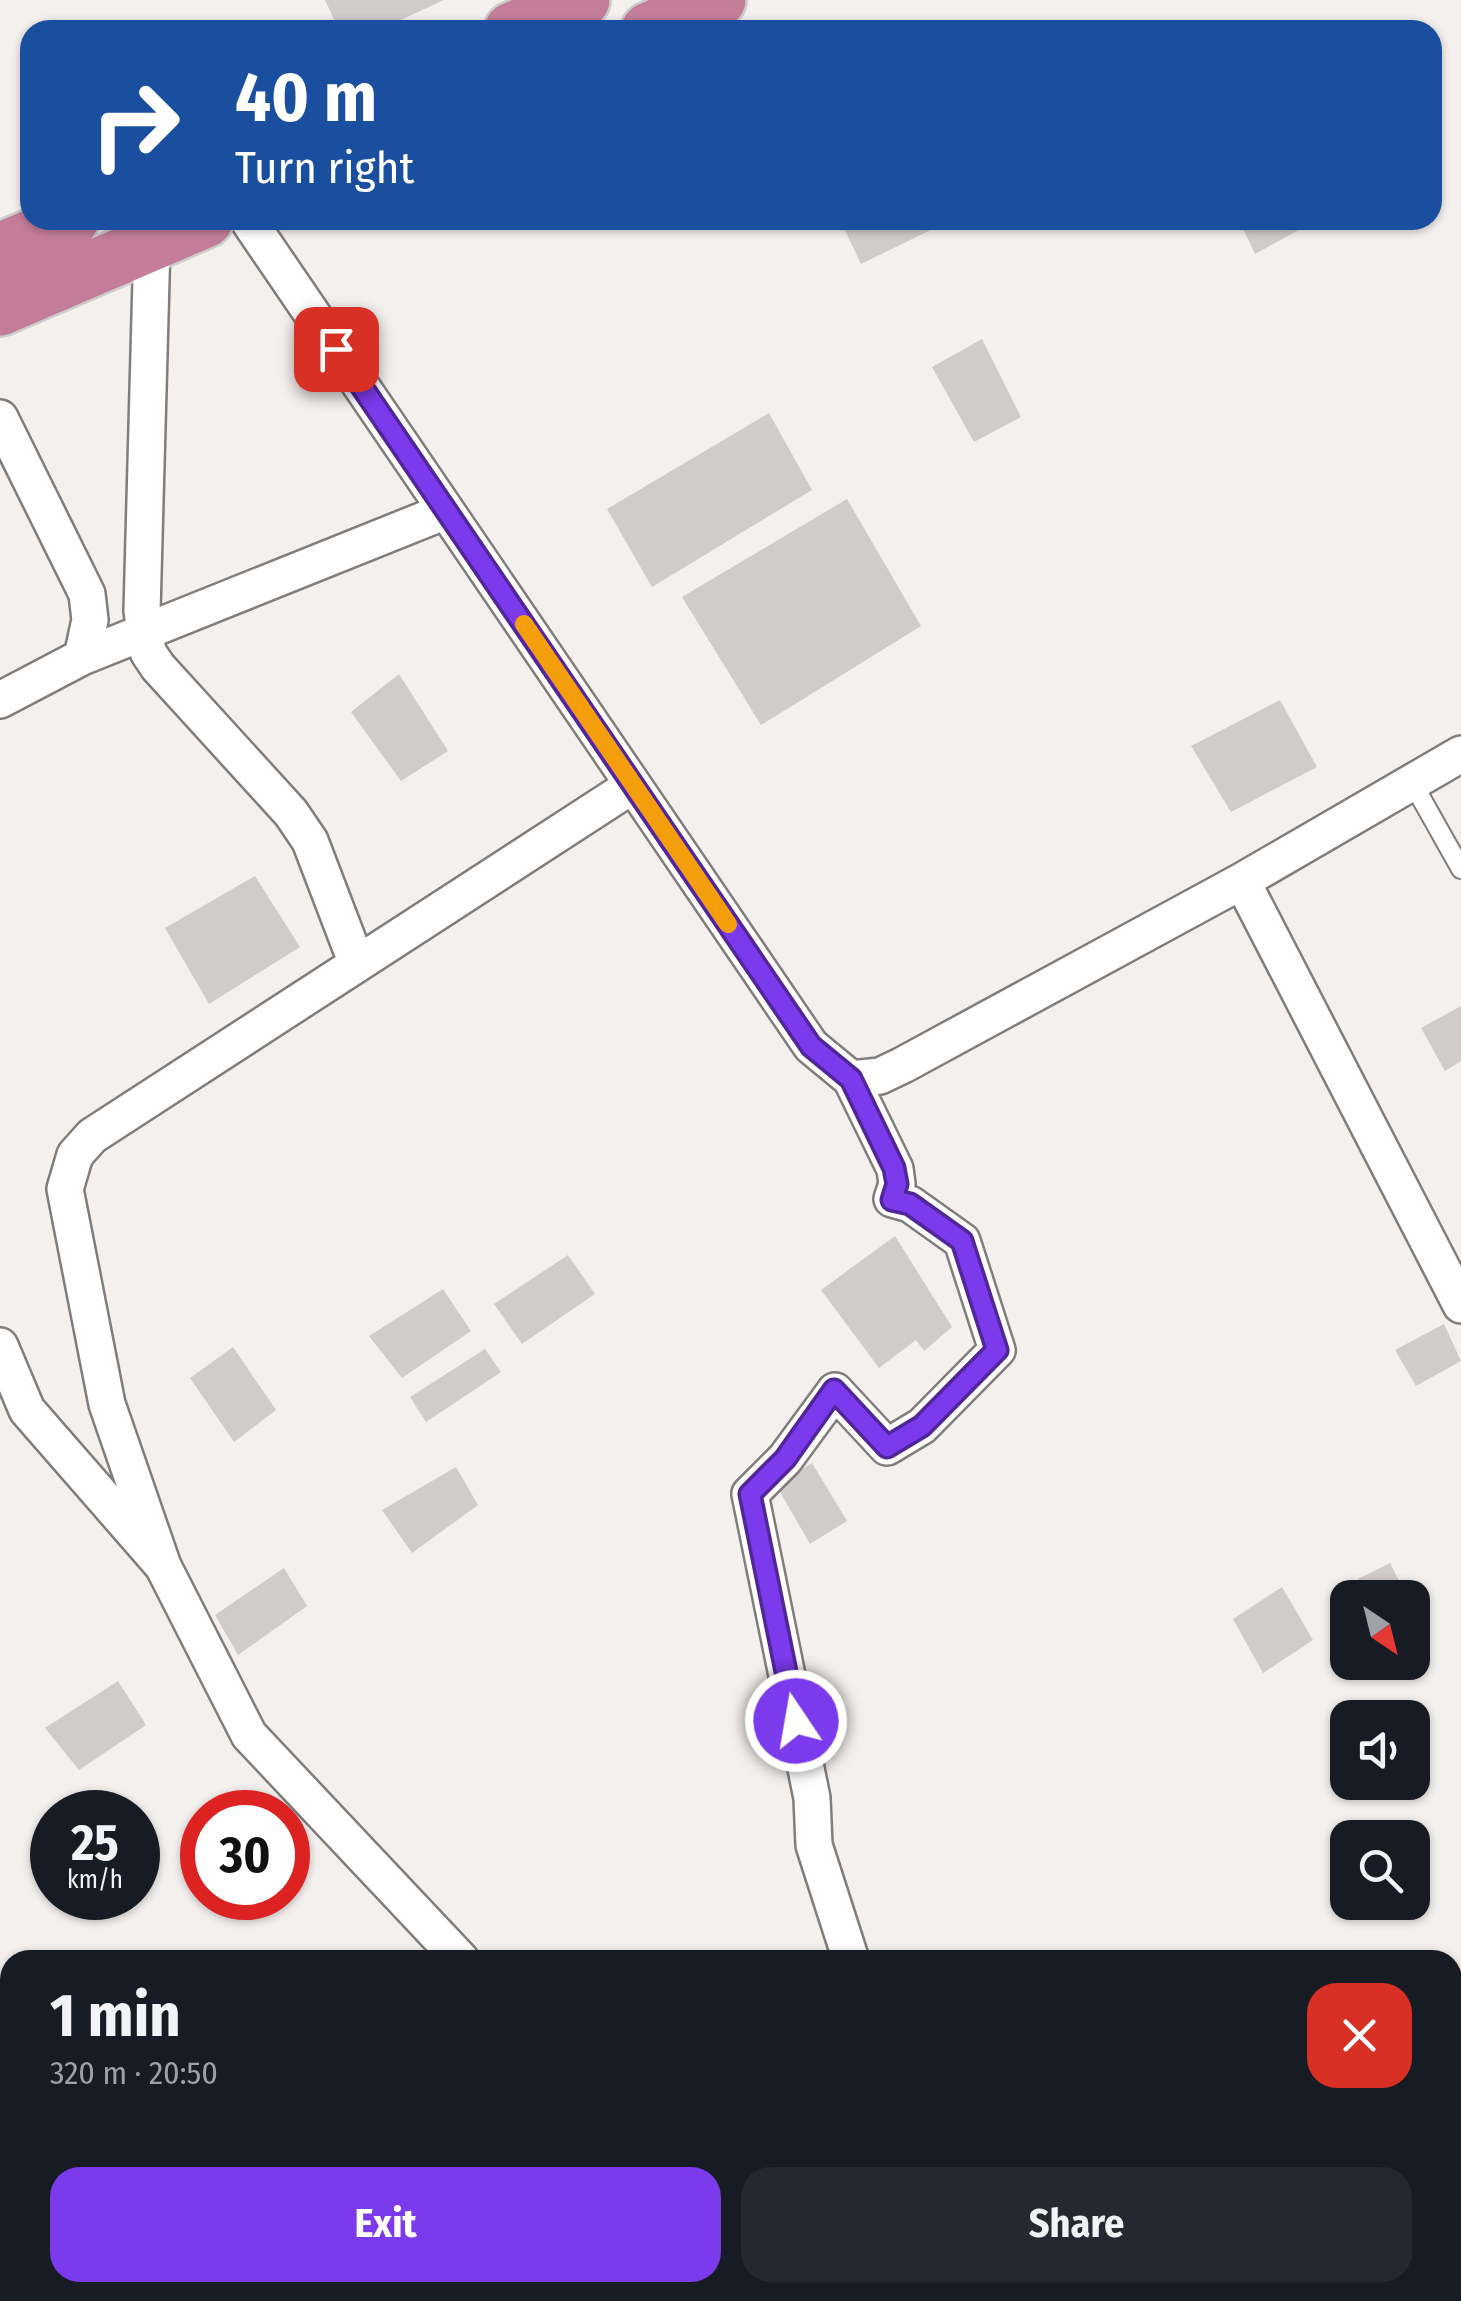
<!DOCTYPE html>
<html lang="en">
<head>
<meta charset="utf-8">
<style>
	body { margin:0; font-family:"Fira Sans Condensed",sans-serif; background:#242831; color:#f1f3f6; height:100vh; display:flex; flex-direction:column; font-size:38px; white-space:nowrap }
	* { box-sizing:border-box; margin:0 }
	p { font-size:32px; color:#9ea1a6 }
	.icon { flex:none; width:55px; height:55px; fill:none; stroke:currentColor; stroke-width:2; stroke-linecap:round; stroke-linejoin:round }
	.map { position:relative; flex:1; overflow:hidden }
	.panel { position:absolute; left:0px; top:1950px; width:1462px; height:352px; display:flex; flex-direction:column; background:#171b24; border-radius:30px 30px 0 0; box-shadow:0 2px 8px #0004 }
	.panel>* { flex:none }
	.banner { position:absolute; left:20px; top:20px; width:1422px; height:210px; border-radius:30px; box-shadow:0 2px 8px #0004; background:#1a4fa0; color:#fff; overflow:hidden }
	.needle { width:65px; rotate:145deg }
	.tools { position:absolute; left:1330px; top:1580px; display:grid; gap:20px }
	.tools a { display:grid; place-items:center; width:100px; height:100px; border-radius:20px; background:#171b24; box-shadow:0 2px 8px #0004; font-size:50px }
	.speed { position:absolute; left:30px; top:1790px; display:flex; gap:20px; font-size:50px; font-weight:700; text-align:center }
	.speed>* { display:grid; place-content:center; width:130px; height:130px; border-radius:50%; background:#171b24; box-shadow:0 2px 8px #0004; line-height:1 }
	.speed small { font-size:25px; font-weight:400 }
	.speed .limit { border:15px solid #d22; background:#fff; color:#111 }
	.pin { position:absolute; display:grid; place-items:center; width:85px; height:85px; color:#fff; margin:-42px; border-radius:20px; box-shadow:0 5px 15px #0006 }
	.me { position:absolute; width:110px; margin:-55px; rotate:348deg; stroke-linejoin:round; filter:drop-shadow(0 0 8px #0008) }
	.turn { display:flex; align-items:center; gap:35px; height:210px; padding:0 50px; font-size:45px }
	.turn .icon { width:130px; height:130px; stroke-width:2.5 }
	.turn b { display:block; font-size:70px; line-height:85px }
	.round { display:grid; place-items:center; flex:none; width:105px; height:105px; border-radius:30px; background:#242831 }
	.head { display:flex; align-items:center; justify-content:space-between; height:170px; padding:0 50px }
	h1 { font-size:60px; font-weight:700; line-height:75px }
	.primary-button { display:flex; gap:20px; margin-top:auto; padding:20px 50px }
	.primary-button a { flex:1; height:115px; border-radius:30px; background:#7c3aed; color:#fff; font-size:40px; font-weight:700; line-height:115px; text-align:center }
	.primary-button a+a { background:#242831; color:#f1f3f6 }
	.map>svg:first-child { display:block }
</style>
</head>
<body>
<div class="map">
<svg width="1461" height="2301" viewBox="0 0 1461 2301">
	<rect width="100%" height="100%" fill="#f4f0ee"/>
	<path fill="#d1cccb" d="M325 0H444L379 30H339Z
		M840 220H941L943 224 861 264Z
		M1239 220H1304L1306 226 1255 254Z
		M982 339 1021 417 974 442 932 367Z
		M769 413 812 490 652 587 607 509Z
		M847 499 921 626 761 725 682 597Z
		M399 674 448 751 401 781 351 712Z
		M1280 700 1317 767 1231 812 1191 746Z
		M255 876 300 947 209 1004 165 928Z
		M1461 1006V1061L1445 1071 1421 1028Z
		M895 1236 952 1327 924 1351 916 1340 879 1368 821 1290Z
		M568 1255 595 1294 522 1344 494 1304Z
		M443 1289 471 1331 402 1378 369 1336Z
		M1444 1324 1461 1361 1416 1386 1395 1350Z
		M233 1347 276 1410 234 1442 190 1378Z
		M485 1349 501 1372 426 1422 410 1397Z
		M812 1463 847 1521 810 1544 776 1485Z
		M456 1467 478 1505 412 1553 382 1510Z
		M1390 1563 1408 1598H1368L1358 1579Z
		M284 1568 307 1606 238 1655 215 1615Z
		M1282 1587 1313 1640 1263 1673 1233 1619Z
		M118 1681 146 1725 79 1770 45 1728Z"/>
	<g fill="none" stroke-linecap="round" stroke-linejoin="round">
		<defs>
			<path id="lane" d="M1412 782 1461 869"/>
			<path id="street" d="M248 220 811 1046 851 1079 880 1076 903 1065 1242 881 1461 754
				M152 243 142 611 148 652 158 667 291 813 310 841 357 964
				M0 418 87 594 90 620 82 657 0 700
				M82 657 446 511
				M1242 881 1461 1305
				M851 1079 895 1169 897 1184 892 1199 910 1204 962 1241 997 1350 922 1426 887 1447 835 1391 785 1459 750 1494 812 1798 814 1845 851 1960
				M0 1346 27 1410 163 1566 249 1735 461 1960
				M163 1566 107 1404 65 1189 75 1155 92 1136 633 785
				M0 2139 10 2132
				M233 2292 239 2301
				M568 2292 570 2301
				M922 2292 924 2301"/>
			<path id="highway" d="M512 30 582 0
				M649 30 718 0
				M0 251 71 220
				M0 308 205 220"/>
		</defs>
		<use href="#lane" stroke="#807d7a" stroke-width="22"/>
		<use href="#street" stroke="#807d7a" stroke-width="40"/>
		<use href="#highway" stroke="#ccc" stroke-width="60"/>
		<use href="#lane" stroke="#fff" stroke-width="18"/>
		<use href="#street" stroke="#fff" stroke-width="35"/>
		<use href="#highway" stroke="#c47d99" stroke-width="55"/>
	</g>
	<g fill="none" stroke-linecap="round" stroke-linejoin="round">
		<defs>
			<path id="route" d="M336 349 811 1046 851 1079 894 1168 897 1184 892 1200 910 1204 962 1241 997 1350 922 1426 887 1447 834 1390 785 1459 750 1494 796 1721"/>
		</defs>
		<use href="#route" stroke="#51269a" stroke-width="25"/>
		<use href="#route" stroke="#7c3aed" stroke-width="18"/>
		<path stroke="#f59e0b" stroke-width="18" d="M524 624 728 924"/>
	</g>
</svg>
<div class="tools">
<a><svg class="needle" viewBox="-14 -14 28 28"><path d="M0-13l5 13h-10z" fill="#e53935"/><path d="M0 13l5-13h-10z" fill="#9ea1a6"/></svg></a>
<a><svg class="icon" aria-label="sound" viewBox="0 0 24 24"><path d="M4 9h4l5-4v14l-5-4H4zM17 9q2 3 0 6"/></svg></a>
<a><svg class="icon" aria-label="search" viewBox="0 0 24 24"><circle cx="10" cy="10" r="6"/><path d="M15 15l6 6"/></svg></a>
</div>
<div class="speed"><div>25<small>km/h</small></div><div class="limit">30</div></div>
<div class="pin" style="left:336px;top:349px;background:#d93025"><svg class="icon" aria-label="arrive" viewBox="0 0 24 24"><path d="M6 21V4h12l-3 4 3 4H6"/></svg></div>
<svg class="me" style="left:796px;top:1721px" viewBox="-20 -20 40 40"><circle r="17" fill="#7c3aed" stroke="#fff" stroke-width="3"/><path d="M0-11L8 9 0 5-8 9z" fill="#fff"/></svg>
<div class="banner">
<div class="turn"><svg class="icon" aria-label="right" viewBox="0 0 24 24"><path d="M7 20v-9h11M14 6l5 5-5 5"/></svg><div><b>40 m</b>Turn right</div></div>
</div>
<section class="panel">
<div class="head"><div><h1>1 min</h1><p>320 m · 20:50</p></div><a class="round" style="background:#d93025;color:#fff"><svg class="icon" aria-label="close" viewBox="0 0 24 24"><path d="M6 6l12 12M18 6L6 18"/></svg></a></div>
<div class="primary-button"><a>Exit</a><a>Share</a></div>
</section>
</div>
</body>
</html>
